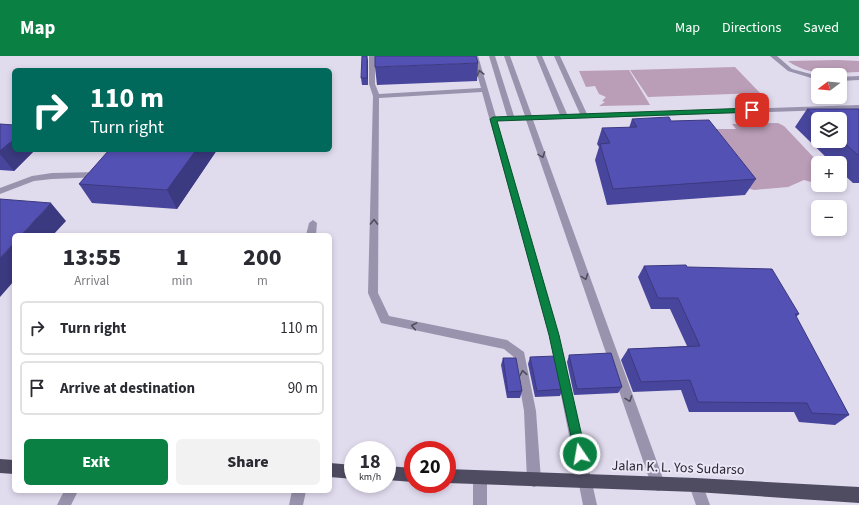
<!DOCTYPE html>
<html lang="en">
<head>
<meta charset="utf-8">
<style>
	body { margin:0; font-family:"Source Sans 3",sans-serif; background:#f2f2f3; color:#2b2b33; height:100vh; display:flex; flex-direction:column; font-size:15px; white-space:nowrap }
	* { box-sizing:border-box; margin:0 }
	p { font-size:13px; color:#7c7c81 }
	.icon { flex:none; width:22px; height:22px; fill:none; stroke:currentColor; stroke-width:2; stroke-linecap:round; stroke-linejoin:round }
	.map { position:relative; flex:1; overflow:hidden }
	.panel { position:absolute; left:12px; top:177px; width:320px; height:260px; display:flex; flex-direction:column; background:#fff; border-radius:6px; box-shadow:0 2px 6px #0003 }
	.panel>* { flex:none }
	.hud { position:absolute; left:12px; top:12px; width:320px; height:84px; border-radius:6px; box-shadow:0 2px 6px #0003; background:#00695c; color:#fff; overflow:hidden }
	.needle { width:26px; rotate:254deg }
	.controls { position:absolute; left:811px; top:12px; display:grid; gap:8px }
	.controls a { display:grid; place-items:center; width:36px; height:36px; border-radius:6px; background:#fff; box-shadow:0 2px 6px #0003; font-size:20px }
	.speed { position:absolute; left:344px; top:385px; display:flex; gap:8px; font-size:20px; font-weight:700; text-align:center }
	.speed>* { display:grid; place-content:center; width:52px; height:52px; border-radius:50%; background:#fff; box-shadow:0 2px 6px #0003; line-height:1 }
	.speed small { font-size:10px; font-weight:400 }
	.speed .limit { border:6px solid #d22; background:#fff; color:#111 }
	.pin { position:absolute; display:grid; place-items:center; width:34px; height:34px; color:#fff; margin:-17px; border-radius:8px; box-shadow:0 2px 6px #0006 }
	.me { position:absolute; width:44px; margin:-22px; rotate:348deg; stroke-linejoin:round; filter:drop-shadow(0 0 3px #0008) }
	.turn { display:flex; align-items:center; gap:14px; height:84px; padding:0 12px; font-size:18px }
	.turn .icon { width:52px; height:52px; stroke-width:2.5 }
	.turn b { display:block; font-size:28px; line-height:34px }
	.eta { display:flex; justify-content:space-evenly; align-items:center; height:68px; text-align:center }
	.eta b { font-size:24px; font-weight:800; line-height:28px }
	.primary-button { display:flex; gap:8px; margin-top:auto; padding:8px 12px }
	.primary-button a { flex:1; height:46px; border-radius:6px; background:#0b8043; color:#fff; font-size:16px; font-weight:800; line-height:46px; text-align:center }
	.primary-button a+a { background:#f2f2f3; color:#2b2b33 }
	ul { padding:0; list-style:none }
	li { display:flex; align-items:center; gap:12px; height:54px; margin:0 8px 6px; padding:0 4px; border:2px solid #e1e1e2; border-radius:6px }
	li div { flex:1 }
	li b { display:block; font-size:15px }
	li em { font-style:normal }
	header { display:flex; align-items:center; gap:24px; box-sizing:border-box; height:56px; padding:0 20px; background:#0b8043; color:#fff }
	header strong { font-size:19px }
	nav { display:flex; gap:22px; margin-inline-start:auto; font-size:14px }
	.map>svg:first-child { display:block }
</style>
</head>
<body>
<header>
<strong>Map</strong>
<nav><a>Map</a><a>Directions</a><a>Saved</a></nav>
</header>
<div class="map">
<svg width="859" height="449" viewBox="0 0 859 449">
	<rect width="100%" height="100%" fill="#e1dbee"/>
	<path fill="#ba9db7" d="M838 4 859 5V16C834 17 810 21 788 5Z
		M735 11 760 37 648 41 630 14Z
		M629 14 650 49 599 50 605 46 602 45 606 41 599 38 595 30 586 31 579 15Z
		M778 67 784 70 819 107 818 128 804 124 788 131 754 134 747 132 704 73H736L732 68Z"/>
	<g fill="none" stroke-linecap="round" stroke-linejoin="round">
		<path fill="#9993ad" fill-rule="evenodd" d="M369 0H375V28L379 38 481 32 472 0H478L496 61 507 60 489 0H495L514 60H525L504 0H510L532 60 560 59 536 0H542L567 58H580L554 0H560L587 58 859 49V53L533 64 665 428 663 433 658 435 653 433 651 428 526 64 497 65 559 279 597 449H583L549 279 482 36 379 42 378 237 389 260 507 284 524 296 536 355 541 424 539 429 534 431 529 429 527 424 524 355 515 302 504 293 381 267 368 237 373 40 369 28Z
			M770 0H777L792 13 818 20V24L788 15Z
			M859 20V24L840 25V21Z
			M99 116 103 119 102 121 52 123 34 125 0 138V132L32 120 52 117Z
			M313 164 317 167 316 179H306L309 167Z
			M696 422 701 424 710 449H696L689 429 691 424Z"/>
		<path fill="#9993ad" fill-rule="evenodd" d="M480 415 485 417 487 422V449H473V422L475 417Z
			M64 435H78L71 449H57Z
			M292 435H306L303 449H289Z"/>
		<path fill="#4f4c62" fill-rule="evenodd" d="M0 403 14 404V418L0 417Z
			M330 407 353 409V423L330 421Z
			M387 410 413 412V426L387 424Z
			M447 413 696 422 859 431V447L696 436 447 427Z"/>
	</g>
	<path fill="#48469c" fill-rule="evenodd" d="M367 0 368 29H362L361 22Z
		M478 7 477 25 377 29 375 11Z
		M807 53H859V127H853L840 115V107H832L795 71ZM818 63H840V85H818Z
		M632 63 671 65 756 123 745 139 607 149 595 104 599 91 597 88 602 72H629Z
		M0 68 14 94H35L14 115 0 114Z
		M107 94H217L177 153 92 147 79 128 108 96Z
		M644 210 687 211 799 258 796 261 849 359 835 369 799 366 794 356H689L681 334 633 336 621 304 628 293 687 290 670 253H651L638 221Z
		M569 299 622 331 618 337 574 339 567 306Z
		M530 301 563 333 560 340 535 341 528 308Z
		M503 302 522 335 520 342H507L501 309Z"/>
	<path fill="#3b397f" d="M367 0 368 5V29L367 22Z
		M14 83V94H35L14 115 0 98V95Z
		M196 94H217L177 153 167 134Z
		M51 147 66 165 53 179H21Z
		M14 187V225L0 241V202Z"/>
	<path fill="#5451b5" stroke="#3b397f" d="M362 0H367V22H361Z
		M375 0H476L478 7 375 11Z
		M807 53H859V100L840 83V63H818Z
		M669 61 671 65 709 64 756 123 613 133 600 88 610 87 602 72 637 71 632 63Z
		M0 68 14 69V83L0 95Z
		M109 94H196L167 134 79 128Z
		M0 143 51 147 21 179H14V187L0 202Z
		M686 209 687 211 772 213 799 258H795L849 359 812 357 807 347 698 346 690 324 641 326 628 293 700 290 678 242H658L644 210Z
		M611 297 622 331 577 333 569 299Z
		M556 300 563 333 537 335 530 301Z
		M503 302H516L522 335 508 336Z"/>
	<defs><path id="oneway-chevron" d="M-2-3.5L2.5 0L-2 3.5" fill="none" stroke-width="1.6" stroke-linecap="round" stroke-linejoin="round"/></defs>
	<g stroke="#504d5d">
		<use href="#oneway-chevron" transform="translate(480 17) rotate(-105)"/>
		<use href="#oneway-chevron" transform="translate(542 99) rotate(70)"/>
		<use href="#oneway-chevron" transform="translate(374 166) rotate(-89)"/>
		<use href="#oneway-chevron" transform="translate(585 221) rotate(70)"/>
		<use href="#oneway-chevron" transform="translate(414 270) rotate(-169)"/>
		<use href="#oneway-chevron" transform="translate(523 317) rotate(-100)"/>
		<use href="#oneway-chevron" transform="translate(629 343) rotate(70)"/>
	</g>
	<path fill="#0b8043" stroke="#07532c" d="M752 52 754 53V56L497 65 559 279 586 398 584 403 580 404 576 403 549 279 490 63 493 61Z"/>
	<g text-anchor="middle" dominant-baseline="central" stroke-width="4" stroke-linejoin="round" paint-order="stroke">
		<g font-size="14" fill="#282732" stroke="#ebe6f6">
			<text transform="translate(678 412) rotate(2)">Jalan K. L. Yos Sudarso</text>
		</g>
	</g>
</svg>
<div class="controls">
<a><svg class="needle" viewBox="-14 -14 28 28"><path d="M0-13l5 13h-10z" fill="#e53935"/><path d="M0 13l5-13h-10z" fill="#7c7c81"/></svg></a>
<a><svg class="icon" aria-label="layers" viewBox="0 0 24 24"><path d="M12 4l9 5-9 5-9-5zM3 14l9 5 9-5"/></svg></a>
<a>+</a>
<a>−</a>
</div>
<div class="speed"><div>18<small>km/h</small></div><div class="limit">20</div></div>
<div class="pin" style="left:752px;top:54px;background:#d93025"><svg class="icon" aria-label="arrive" viewBox="0 0 24 24"><path d="M6 21V4h12l-3 4 3 4H6"/></svg></div>
<svg class="me" style="left:580px;top:398px" viewBox="-20 -20 40 40"><circle r="17" fill="#0b8043" stroke="#fff" stroke-width="3"/><path d="M0-11L8 9 0 5-8 9z" fill="#fff"/></svg>
<div class="hud">
<div class="turn"><svg class="icon" aria-label="right" viewBox="0 0 24 24"><path d="M7 20v-9h11M14 6l5 5-5 5"/></svg><div><b>110 m</b>Turn right</div></div>
</div>
<section class="panel">
<div class="eta">
<div><b>13:55</b><p>Arrival</p></div>
<div><b>1</b><p>min</p></div>
<div><b>200</b><p>m</p></div>
</div>
<ul>
<li><svg class="icon" aria-label="right" viewBox="0 0 24 24"><path d="M7 20v-9h11M14 6l5 5-5 5"/></svg><div><b>Turn right</b></div><em>110 m</em></li>
<li><svg class="icon" aria-label="arrive" viewBox="0 0 24 24"><path d="M6 21V4h12l-3 4 3 4H6"/></svg><div><b>Arrive at destination</b></div><em>90 m</em></li>
</ul>
<div class="primary-button"><a>Exit</a><a>Share</a></div>
</section>
</div>
</body>
</html>
